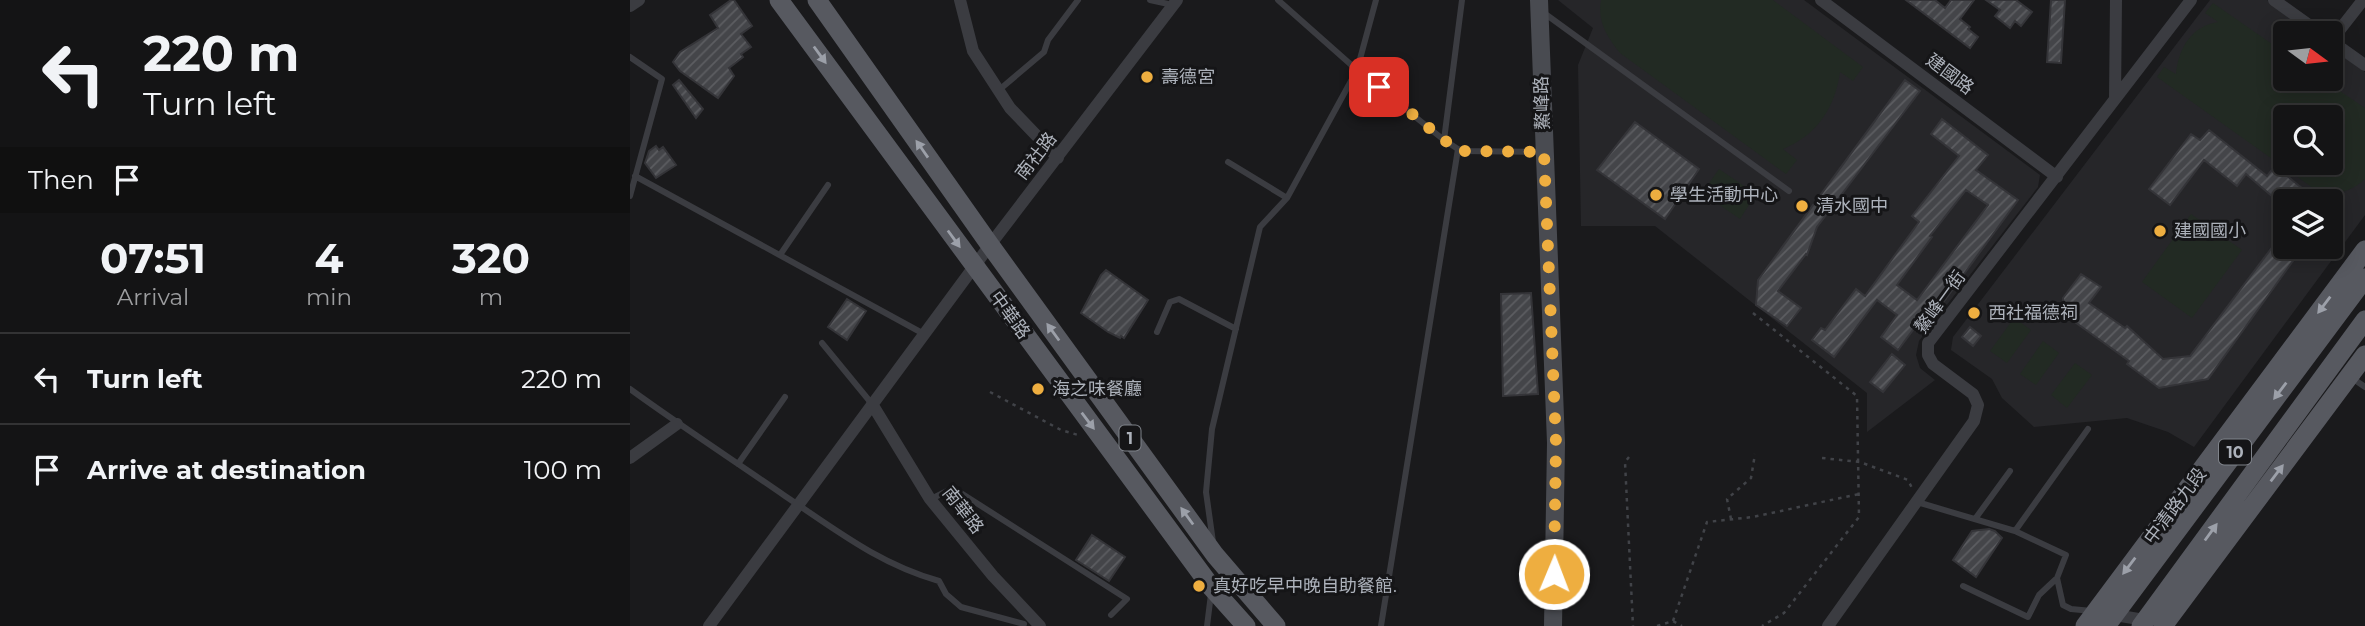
<!DOCTYPE html>
<html lang="en">
<head>
<meta charset="utf-8">
<style>
	body { margin:0; font-family:Montserrat,"Noto Sans TC",sans-serif; background:#1d1d1e; color:#f1f3f6; height:100vh; display:flex; flex-direction:column; font-size:26px; white-space:nowrap }
	* { box-sizing:border-box; margin:0 }
	p { font-size:23px; color:#9d9ea0 }
	.icon { flex:none; width:38px; height:38px; fill:none; stroke:currentColor; stroke-width:2; stroke-linecap:round; stroke-linejoin:round }
	.map { position:relative; flex:1; overflow:hidden }
	.panel { display:flex; flex-direction:column; background:#141415; width:630px }
	.panel>* { flex:none }
	.top-card { background:#141415; color:#f1f3f6; overflow:hidden }
	.needle { width:46px; rotate:105deg }
	.fabs { position:absolute; left:1643px; top:21px; display:grid; gap:14px }
	.fabs a { display:grid; place-items:center; width:70px; height:70px; border-radius:7px; background:#141415; box-shadow:0 4px 18px #0003,0 0 0 2px #333334; font-size:35px }
	.pin { position:absolute; display:grid; place-items:center; width:60px; height:60px; color:#fff; margin:-30px; border-radius:14px; box-shadow:0 4px 10px #0006 }
	.me { position:absolute; width:77px; margin:-38px; rotate:1deg; stroke-linejoin:round; filter:drop-shadow(0 0 5px #0008) }
	.turn { display:flex; align-items:center; gap:24px; height:147px; padding:0 28px; font-size:32px }
	.turn .icon { width:91px; height:91px; stroke-width:2.5 }
	.turn b { display:block; font-size:49px; line-height:60px }
	.then { display:flex; align-items:center; height:66px; padding:0 28px; background:#0003; gap:14px; font-size:26px }
	.eta { display:flex; justify-content:space-evenly; align-items:center; height:119px; text-align:center }
	.eta b { font-size:42px; font-weight:700; line-height:49px }
	ul { padding:0; list-style:none }
	li { display:flex; align-items:center; gap:21px; height:91px; padding:0 28px; border-top:2px solid #333334 }
	li div { flex:1 }
	li b { display:block; font-size:26px }
	li em { font-style:normal }
	main { display:flex; flex:1; min-height:0 }
	.map>svg:first-child { display:block }
</style>
</head>
<body>
<main>
<section class="panel">
<div class="top-card">
<div class="turn"><svg class="icon" aria-label="left" viewBox="0 0 24 24"><path d="M17 20v-9H6M10 6l-5 5 5 5"/></svg><div><b>220 m</b>Turn left</div></div>
<div class="then">Then<svg class="icon" aria-label="arrive" viewBox="0 0 24 24"><path d="M6 21V4h12l-3 4 3 4H6"/></svg></div>
</div>
<div class="eta">
<div><b>07:51</b><p>Arrival</p></div>
<div><b>4</b><p>min</p></div>
<div><b>320</b><p>m</p></div>
</div>
<ul>
<li><svg class="icon" aria-label="left" viewBox="0 0 24 24"><path d="M17 20v-9H6M10 6l-5 5 5 5"/></svg><div><b>Turn left</b></div><em>220 m</em></li>
<li><svg class="icon" aria-label="arrive" viewBox="0 0 24 24"><path d="M6 21V4h12l-3 4 3 4H6"/></svg><div><b>Arrive at destination</b></div><em>100 m</em></li>
</ul>
</section>
<div class="map">
<svg width="1735" height="626" viewBox="0 0 1735 626">
	<defs>
		<pattern id="building-hatch" width="6" height="6" patternUnits="userSpaceOnUse" patternTransform="scale(1.75)"><rect width="6" height="6" fill="#444549"/><path d="M-1 1l2-2M0 6l6-6M5 7l2-2" fill="none" stroke="#5c5d61"/></pattern>
	</defs>
	<rect width="100%" height="100%" fill="#1a1a1c"/>
	<path fill="#262629" fill-rule="evenodd" d="M928 0H1174L1410 175 1408 187 1289 341 1286 355 1290 368 1305 380 1237 432V393L1025 226H951L948 65 963 28Z
		M1580 0H1637L1682 33H1656V79H1701V47L1735 72V215L1564 447 1538 432 1497 418 1404 427 1372 398 1362 379 1321 350 1323 337ZM1656 117H1701V163H1656ZM1656 201H1701V247H1656Z"/>
	<path fill="#222a23" fill-rule="evenodd" d="M971 0H1143L1233 67 1223 81 1210 72C1205 108 1187 135 1153 149L1167 160 1156 174 990 53C977 37 967 21 971 0Z
		M1583 3 1655 53 1656 79H1692L1735 108V179C1722 191 1708 195 1690 193L1527 77 1534 67 1546 74C1548 48 1562 26 1588 22L1575 13ZM1656 117H1701V163H1656Z
		M1089 169 1126 194 1110 219 1072 193Z
		M1561 214 1612 250 1562 318 1512 282Z
		M1384 318 1401 330 1377 363 1360 351Z
		M1413 341 1429 353 1406 385 1390 374Z
		M1445 363 1462 375 1437 408 1421 395Z"/>
	<path fill="url(#building-hatch)" stroke="#343438" stroke-width="2" fill-rule="evenodd" d="M101 0H104L122 26 111 34 121 47 111 54 113 57 99 68 104 76 88 98 50 71 43 62 50 52 88 28 80 15Z
		M1276 0H1305L1315 8 1321 0H1344L1330 19 1340 27 1338 29 1348 37 1340 48Z
		M1356 0H1386L1402 12 1391 26 1385 21 1380 28 1365 16 1370 10Z
		M1421 0H1435L1431 63 1417 62Z
		M49 80 73 109 66 118 43 85Z
		M1275 80 1290 91 1187 227 1177 255 1176 254 1148 291 1171 308 1157 326 1126 305 1128 280Z
		M1312 119 1358 155 1346 170 1388 200 1312 304 1311 303 1297 322 1292 318 1268 350 1251 337 1267 315 1247 300 1204 357 1182 340 1191 328 1195 330 1226 289 1235 296 1289 222 1282 216 1329 156 1301 134ZM1336 190 1358 205 1287 300 1267 285 1302 237 1300 236Z
		M1005 122 1069 169 1035 219 967 170Z
		M1579 130 1637 176 1645 166 1673 189 1675 201H1656V208L1616 174 1607 186 1574 160 1540 205 1519 189 1561 134 1570 140Z
		M26 146 29 150 33 147 46 165 26 178 15 163 19 151Z
		M1656 229V247H1673L1578 379 1529 388 1497 364 1499 361 1438 317 1434 311 1433 298 1451 274 1471 287 1459 303 1495 328 1497 326 1533 359 1560 356Z
		M476 270 518 300 494 338 491 336 490 338 478 332 451 313 471 275Z
		M901 293 908 394 873 396 871 294Z
		M217 299 236 311 217 340 198 327Z
		M1340 327 1351 336 1343 346 1332 337Z
		M1262 354 1275 365 1253 392 1240 382Z
		M1359 529 1365 531 1372 538 1346 577 1323 560 1342 531Z
		M462 535 495 557 479 581 446 560Z"/>
	<g fill="none" stroke-linecap="round" stroke-linejoin="round">
		<path stroke="#414348" stroke-width="2.5" stroke-dasharray="3.5 5" stroke-linecap="butt" d="M1123 313 1227 396 1229 517 1154 613 1132 626
			M360 392 431 430 448 435
			M999 457 995 462 1003 626
			M1192 458 1230 462 1278 480 1282 488
			M1101 519 1097 499 1121 478 1125 454
			M1043 621 1077 522 1123 517 1229 494
			M1027 626 1043 621 1052 626"/>
		<path stroke="#3b3c41" stroke-width="6" d="M520 0 543 5
			M648 0 727 70 814 140 831 151 912 152
			M914 13 1159 191
			M0 57 32 79 0 196
			M369 90 414 52 418 40 448 0
			M814 140 832 0
			M598 162 657 198
			M5 176 294 334
			M150 255 198 185
			M527 332 540 302 549 299 606 329
			M192 343 242 404
			M1722 378 1735 387
			M0 389C51 426 103 460 155 496 206 530 249 564 309 581L316 594 331 607 394 624
			M108 464 155 397
			M301 499 323 488 497 599 481 615
			M1287 502 1385 531 1436 555 1427 578 1433 605 1441 609 1462 611
			M1345 519 1380 471
			M1385 531 1458 429
			M583 542 576 492 582 429 630 227 657 198 727 70 746 0
			M1333 586 1398 617 1409 595 1427 578
			M577 626 581 594
			M751 626 828 149"/>
		<path stroke="#3b3c41" stroke-width="12" d="M330 0 343 51 380 108 428 158
			M1191 0 1427 177
			M1644 0 1690 33
			M0 6 9 0
			M1701 41 1733 0
			M1701 41 1735 65
			M1485 99 1486 0
			M242 404 300 499 363 576 410 626
			M0 458 47 424
			M1479 614 1520 621
			M79 626 360 245 547 0
			M1198 626 1344 421 1348 405 1343 394 1303 364 1298 355V343L1561 0"/>
		<path stroke="#494b51" stroke-width="18" d="M909 0 926 443 923 626"/>
		<path stroke="#575960" stroke-width="19" d="M149 0 582 588 616 626
			M187 0 360 245 585 555 646 626
			M1455 626 1735 250
			M1476 626 1735 278
			M1511 626 1735 320
			M1533 626 1735 355"/>
	</g>
	<defs><path id="oneway-solid" d="M-6-.8H1V-3.2L6.5 0L1 3.2V.8H-6Z" transform="scale(1.75)"/></defs>
	<g fill="#9ca0a9">
		<use href="#oneway-solid" transform="translate(190 55) rotate(54)"/>
		<use href="#oneway-solid" transform="translate(292 149) rotate(-125)"/>
		<use href="#oneway-solid" transform="translate(324 239) rotate(54)"/>
		<use href="#oneway-solid" transform="translate(1694 305) rotate(127)"/>
		<use href="#oneway-solid" transform="translate(423 332) rotate(-126)"/>
		<use href="#oneway-solid" transform="translate(1650 391) rotate(127)"/>
		<use href="#oneway-solid" transform="translate(458 421) rotate(53)"/>
		<use href="#oneway-solid" transform="translate(1647 473) rotate(-53)"/>
		<use href="#oneway-solid" transform="translate(557 516) rotate(-126)"/>
		<use href="#oneway-solid" transform="translate(1581 532) rotate(-54)"/>
		<use href="#oneway-solid" transform="translate(1499 566) rotate(127)"/>
	</g>
	<g fill="none" stroke-linecap="round" stroke-linejoin="round">
		<path stroke="#eeae40" stroke-width="12" stroke-dasharray="0 21.6" d="M749 87 814 140 831 151 914 152 926 443 924 574"/>
	</g>
	<g fill="#eeae40" stroke="#151517" stroke-width="2.5">
		<circle cx="517" cy="77" r="7"/>
		<circle cx="1026" cy="195" r="7"/>
		<circle cx="1172" cy="206" r="7"/>
		<circle cx="1530" cy="231" r="7"/>
		<circle cx="1344" cy="313" r="7"/>
		<circle cx="408" cy="389" r="7"/>
		<circle cx="569" cy="586" r="7"/>
	</g>
	<g text-anchor="middle" dominant-baseline="central" stroke-width="6" stroke-linejoin="round" paint-order="stroke">
		<g fill="#151517" stroke="#7f838a" stroke-width="2">
			<rect x="489.5" y="425.5" width="21" height="25" rx="5"/>
			<rect x="1589" y="439.5" width="32" height="25" rx="5"/>
		</g>
		<g font-size="16" font-weight="bold" fill="#adb2bb">
			<text x="500" y="438">1</text>
			<text x="1605" y="452">10</text>
		</g>
		<g font-size="18" fill="#adb2bb" stroke="#151517">
			<text transform="translate(1320 74) rotate(37)">建國路</text>
			<text transform="translate(912 103) rotate(-92)">鰲峰路</text>
			<text transform="translate(406 156) rotate(-52)">南社路</text>
			<text transform="translate(1310 302) rotate(-54)">鰲峰一街</text>
			<text transform="translate(380 315) rotate(54)">中華路</text>
			<text transform="translate(1545 506) rotate(-53)">中清路九段</text>
			<text transform="translate(333 510) rotate(52)">南華路</text>
		</g>
		<g font-size="18" fill="#adb2bb" stroke="#151517" text-anchor="start">
			<text x="531" y="77">壽德宮</text>
			<text x="1040" y="195">學生活動中心</text>
			<text x="1186" y="206">清水國中</text>
			<text x="1544" y="231">建國國小</text>
			<text x="1358" y="313">西社福德祠</text>
			<text x="422" y="389">海之味餐廳</text>
			<text x="583" y="586">真好吃早中晚自助餐館.</text>
		</g>
	</g>
</svg>
<div class="fabs">
<a><svg class="needle" viewBox="-14 -14 28 28"><path d="M0-13l5 13h-10z" fill="#e53935"/><path d="M0 13l5-13h-10z" fill="#9d9ea0"/></svg></a>
<a><svg class="icon" aria-label="search" viewBox="0 0 24 24"><circle cx="10" cy="10" r="6"/><path d="M15 15l6 6"/></svg></a>
<a><svg class="icon" aria-label="layers" viewBox="0 0 24 24"><path d="M12 4l9 5-9 5-9-5zM3 14l9 5 9-5"/></svg></a>
</div>
<div class="pin" style="left:749px;top:87px;background:#d93025"><svg class="icon" aria-label="arrive" viewBox="0 0 24 24"><path d="M6 21V4h12l-3 4 3 4H6"/></svg></div>
<svg class="me" style="left:924px;top:574px" viewBox="-20 -20 40 40"><circle r="17" fill="#eeae40" stroke="#fff" stroke-width="3"/><path d="M0-11L8 9 0 5-8 9z" fill="#fff"/></svg>
</div>
</main>
</body>
</html>
